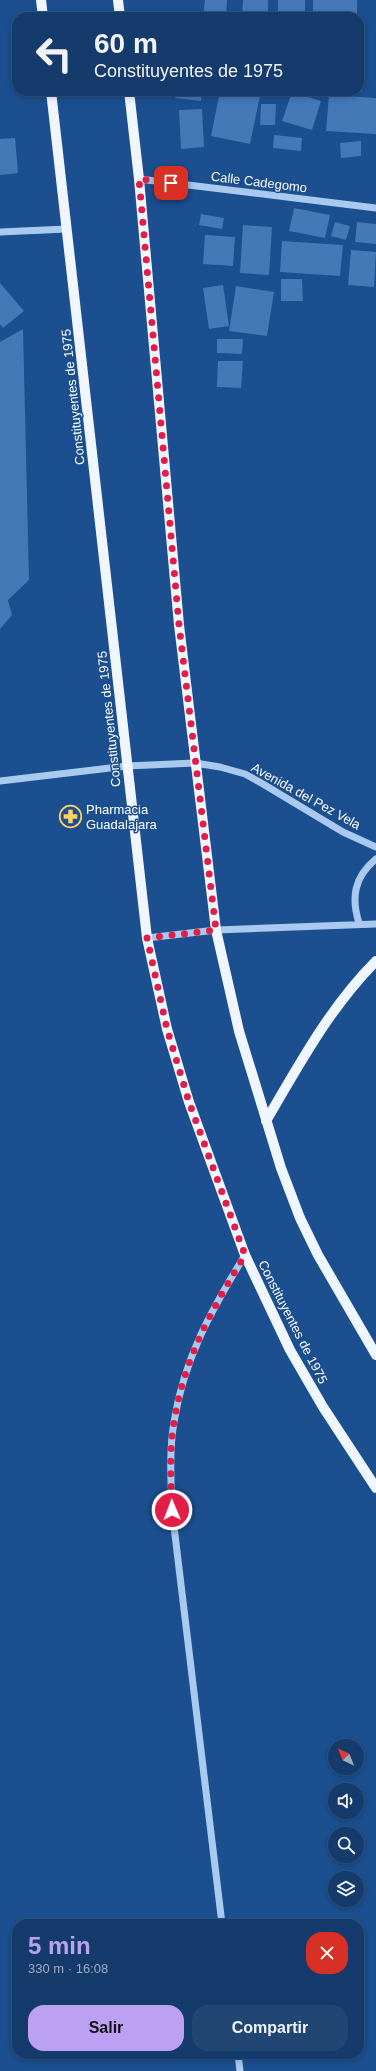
<!DOCTYPE html>
<html lang="es">
<head>
<meta charset="utf-8">
<style>
	body { margin:0; font-family:Arial,sans-serif; background:#214673; color:#f1f3f6; height:100vh; display:flex; flex-direction:column; font-size:15px; white-space:nowrap }
	* { box-sizing:border-box; margin:0 }
	p { font-size:13px; color:#9dadc1 }
	.icon { flex:none; width:22px; height:22px; fill:none; stroke:currentColor; stroke-width:2; stroke-linecap:round; stroke-linejoin:round }
	.map { position:relative; flex:1; overflow:hidden }
	.side { position:absolute; left:12px; top:1919px; width:352px; height:140px; display:flex; flex-direction:column; background:#143b6b; border-radius:16px; box-shadow:0 2px 6px #0003,0 0 0 1px #33557e }
	.side>* { flex:none }
	.top-card { position:absolute; left:12px; top:12px; width:352px; height:84px; border-radius:16px; box-shadow:0 2px 6px #0003,0 0 0 1px #33557e; background:#143b6b; color:#f1f3f6; overflow:hidden }
	.needle { width:26px; rotate:317deg }
	.fabs { position:absolute; left:328px; top:1739px; display:grid; gap:8px }
	.fabs a { display:grid; place-items:center; width:36px; height:36px; border-radius:50%; background:#143b6b; box-shadow:0 2px 6px #0003,0 0 0 1px #33557e; font-size:20px }
	.pin { position:absolute; display:grid; place-items:center; width:34px; height:34px; color:#fff; margin:-17px; border-radius:8px; box-shadow:0 2px 6px #0006 }
	.me { position:absolute; width:44px; margin:-22px; rotate:359deg; stroke-linejoin:round; filter:drop-shadow(0 0 3px #0008) }
	.turn { display:flex; align-items:center; gap:14px; height:84px; padding:0 16px; font-size:18px }
	.turn .icon { width:52px; height:52px; stroke-width:2.5 }
	.turn b { display:block; font-size:28px; line-height:34px }
	.round { display:grid; place-items:center; flex:none; width:42px; height:42px; border-radius:16px; background:#214673 }
	.summary { display:flex; align-items:center; justify-content:space-between; height:68px; padding:0 16px }
	h1 { font-size:24px; font-weight:800; line-height:30px; color:#bca0f2 }
	.primary-button { display:flex; gap:8px; margin-top:auto; padding:8px 16px }
	.primary-button a { flex:1; height:46px; border-radius:16px; background:#bca0f2; color:#111; font-size:16px; font-weight:800; line-height:46px; text-align:center }
	.primary-button a+a { background:#214673; color:#f1f3f6 }
	.map>svg:first-child { display:block }
</style>
</head>
<body>
<div class="map">
<svg width="376" height="2071" viewBox="0 0 376 2071">
	<rect width="100%" height="100%" fill="#1b4f8f"/>
	<path fill="#4478b7" d="M205 0H227L226 17H203Z
		M243 0H268V17H242Z
		M278 0H305V17H278Z
		M313 0H357V17H313Z
		M359 66H362V91L359 92Z
		M176 91H202L201 101 175 98Z
		M220 91H261L250 144 211 136Z
		M324 91H344V92L324 93Z
		M292 92 321 101 312 130 282 121Z
		M329 95 376 98V134L326 131Z
		M261 104H276L275 125H260Z
		M202 109 204 147 181 149 179 110Z
		M274 135 302 138 301 151 273 148Z
		M15 138 18 173 0 175V139Z
		M361 141V156L341 158 340 143Z
		M294 208 330 215 325 238 289 231Z
		M201 214 224 218 222 229 199 225Z
		M335 222 350 226 346 240 331 236Z
		M357 222 376 224V244L355 242Z
		M243 225 272 227 269 275 240 273Z
		M205 235 235 237 233 266 203 264Z
		M282 241 343 245 340 276 280 272Z
		M351 250 376 252 374 287 348 285Z
		M281 279H302L303 301H281Z
		M0 283 24 311 3 328 0 324Z
		M223 285 229 326 209 329 203 288Z
		M236 286 274 292 267 336 229 331Z
		M23 329 29 580 8 600 12 615 0 629V342Z
		M217 339H243L242 354 217 353Z
		M218 361H243L241 388 217 387Z"/>
	<g fill="none" stroke-linecap="round" stroke-linejoin="round">
		<path stroke="#a9c9ee" stroke-width="7" d="M139 179 376 208
			M0 232 67 229
			M0 781 127 766 195 763 220 767 245 774 263 784 343 832 376 847
			M359 923C351 898 354 877 376 859
			M147 938 216 930 376 924
			M222 1924 172 1510C171 1481 169 1451 174 1422 184 1358 212 1309 245 1255
			M238 2054 240 2071"/>
		<path stroke="#f0f6ff" stroke-width="10" d="M41 0 43 17
			M118 0 120 17
			M51 91 147 938 167 1029 189 1102 245 1255 290 1350 323 1407 376 1488
			M129 91 139 179 179 625 216 930 239 1031 281 1168 300 1218 318 1255 376 1355
			M266 1121C299 1065 330 1007 376 961"/>
	</g>
	<g fill="none" stroke-linecap="round" stroke-linejoin="round">
		<path stroke="#e11d48" stroke-width="7" stroke-dasharray="0 12.6" d="M171 183 139 179 179 625 216 930 147 938 167 1029 189 1102 245 1255C212 1309 184 1358 174 1422 169 1451 171 1481 172 1510"/>
	</g>
	<defs>
		<symbol id="pharmacy-ring" viewBox="-11 -11 22 22"><circle r="9.5" fill="#1b4f8f" stroke="#ffd166" stroke-width="1.5"/><path d="M-2-6h4v4h4v4h-4v4h-4v-4h-4v-4h4Z" fill="#ffd166"/></symbol>
	</defs>
	<g fill-rule="evenodd">
		<use href="#pharmacy-ring" x="58" y="804" width="25" height="25"/>
	</g>
	<g text-anchor="middle" dominant-baseline="central" stroke-width="3" stroke-linejoin="round" paint-order="stroke">
		<g font-size="13" fill="#fff" stroke="#1b4f8f">
			<text transform="translate(259 182) rotate(7)">Calle Cadegomo</text>
			<text transform="translate(73 397) rotate(-96)">Constituyentes de 1975</text>
			<text transform="translate(109 719) rotate(-96)">Constituyentes de 1975</text>
			<text transform="translate(306 796) rotate(29)">Avenida del Pez Vela</text>
			<text transform="translate(293 1322) rotate(63)">Constituyentes de 1975</text>
		</g>
		<g font-size="13" fill="#fff" stroke="#1b4f8f" text-anchor="start">
			<text x="86" y="809">Pharmacia<tspan x="86" dy="15">Guadalajara</tspan></text>
		</g>
	</g>
</svg>
<div class="fabs">
<a><svg class="needle" viewBox="-14 -14 28 28"><path d="M0-13l5 13h-10z" fill="#e53935"/><path d="M0 13l5-13h-10z" fill="#9dadc1"/></svg></a>
<a><svg class="icon" aria-label="sound" viewBox="0 0 24 24"><path d="M4 9h4l5-4v14l-5-4H4zM17 9q2 3 0 6"/></svg></a>
<a><svg class="icon" aria-label="search" viewBox="0 0 24 24"><circle cx="10" cy="10" r="6"/><path d="M15 15l6 6"/></svg></a>
<a><svg class="icon" aria-label="layers" viewBox="0 0 24 24"><path d="M12 4l9 5-9 5-9-5zM3 14l9 5 9-5"/></svg></a>
</div>
<div class="pin" style="left:171px;top:183px;background:#d93025"><svg class="icon" aria-label="arrive" viewBox="0 0 24 24"><path d="M6 21V4h12l-3 4 3 4H6"/></svg></div>
<svg class="me" style="left:172px;top:1510px" viewBox="-20 -20 40 40"><circle r="17" fill="#e11d48" stroke="#fff" stroke-width="3"/><path d="M0-11L8 9 0 5-8 9z" fill="#fff"/></svg>
<div class="top-card">
<div class="turn"><svg class="icon" aria-label="left" viewBox="0 0 24 24"><path d="M17 20v-9H6M10 6l-5 5 5 5"/></svg><div><b>60 m</b>Constituyentes de 1975</div></div>
</div>
<section class="side">
<div class="summary"><div><h1>5 min</h1><p>330 m · 16:08</p></div><a class="round" style="background:#d93025;color:#fff"><svg class="icon" aria-label="close" viewBox="0 0 24 24"><path d="M6 6l12 12M18 6L6 18"/></svg></a></div>
<div class="primary-button"><a>Salir</a><a>Compartir</a></div>
</section>
</div>
</body>
</html>
